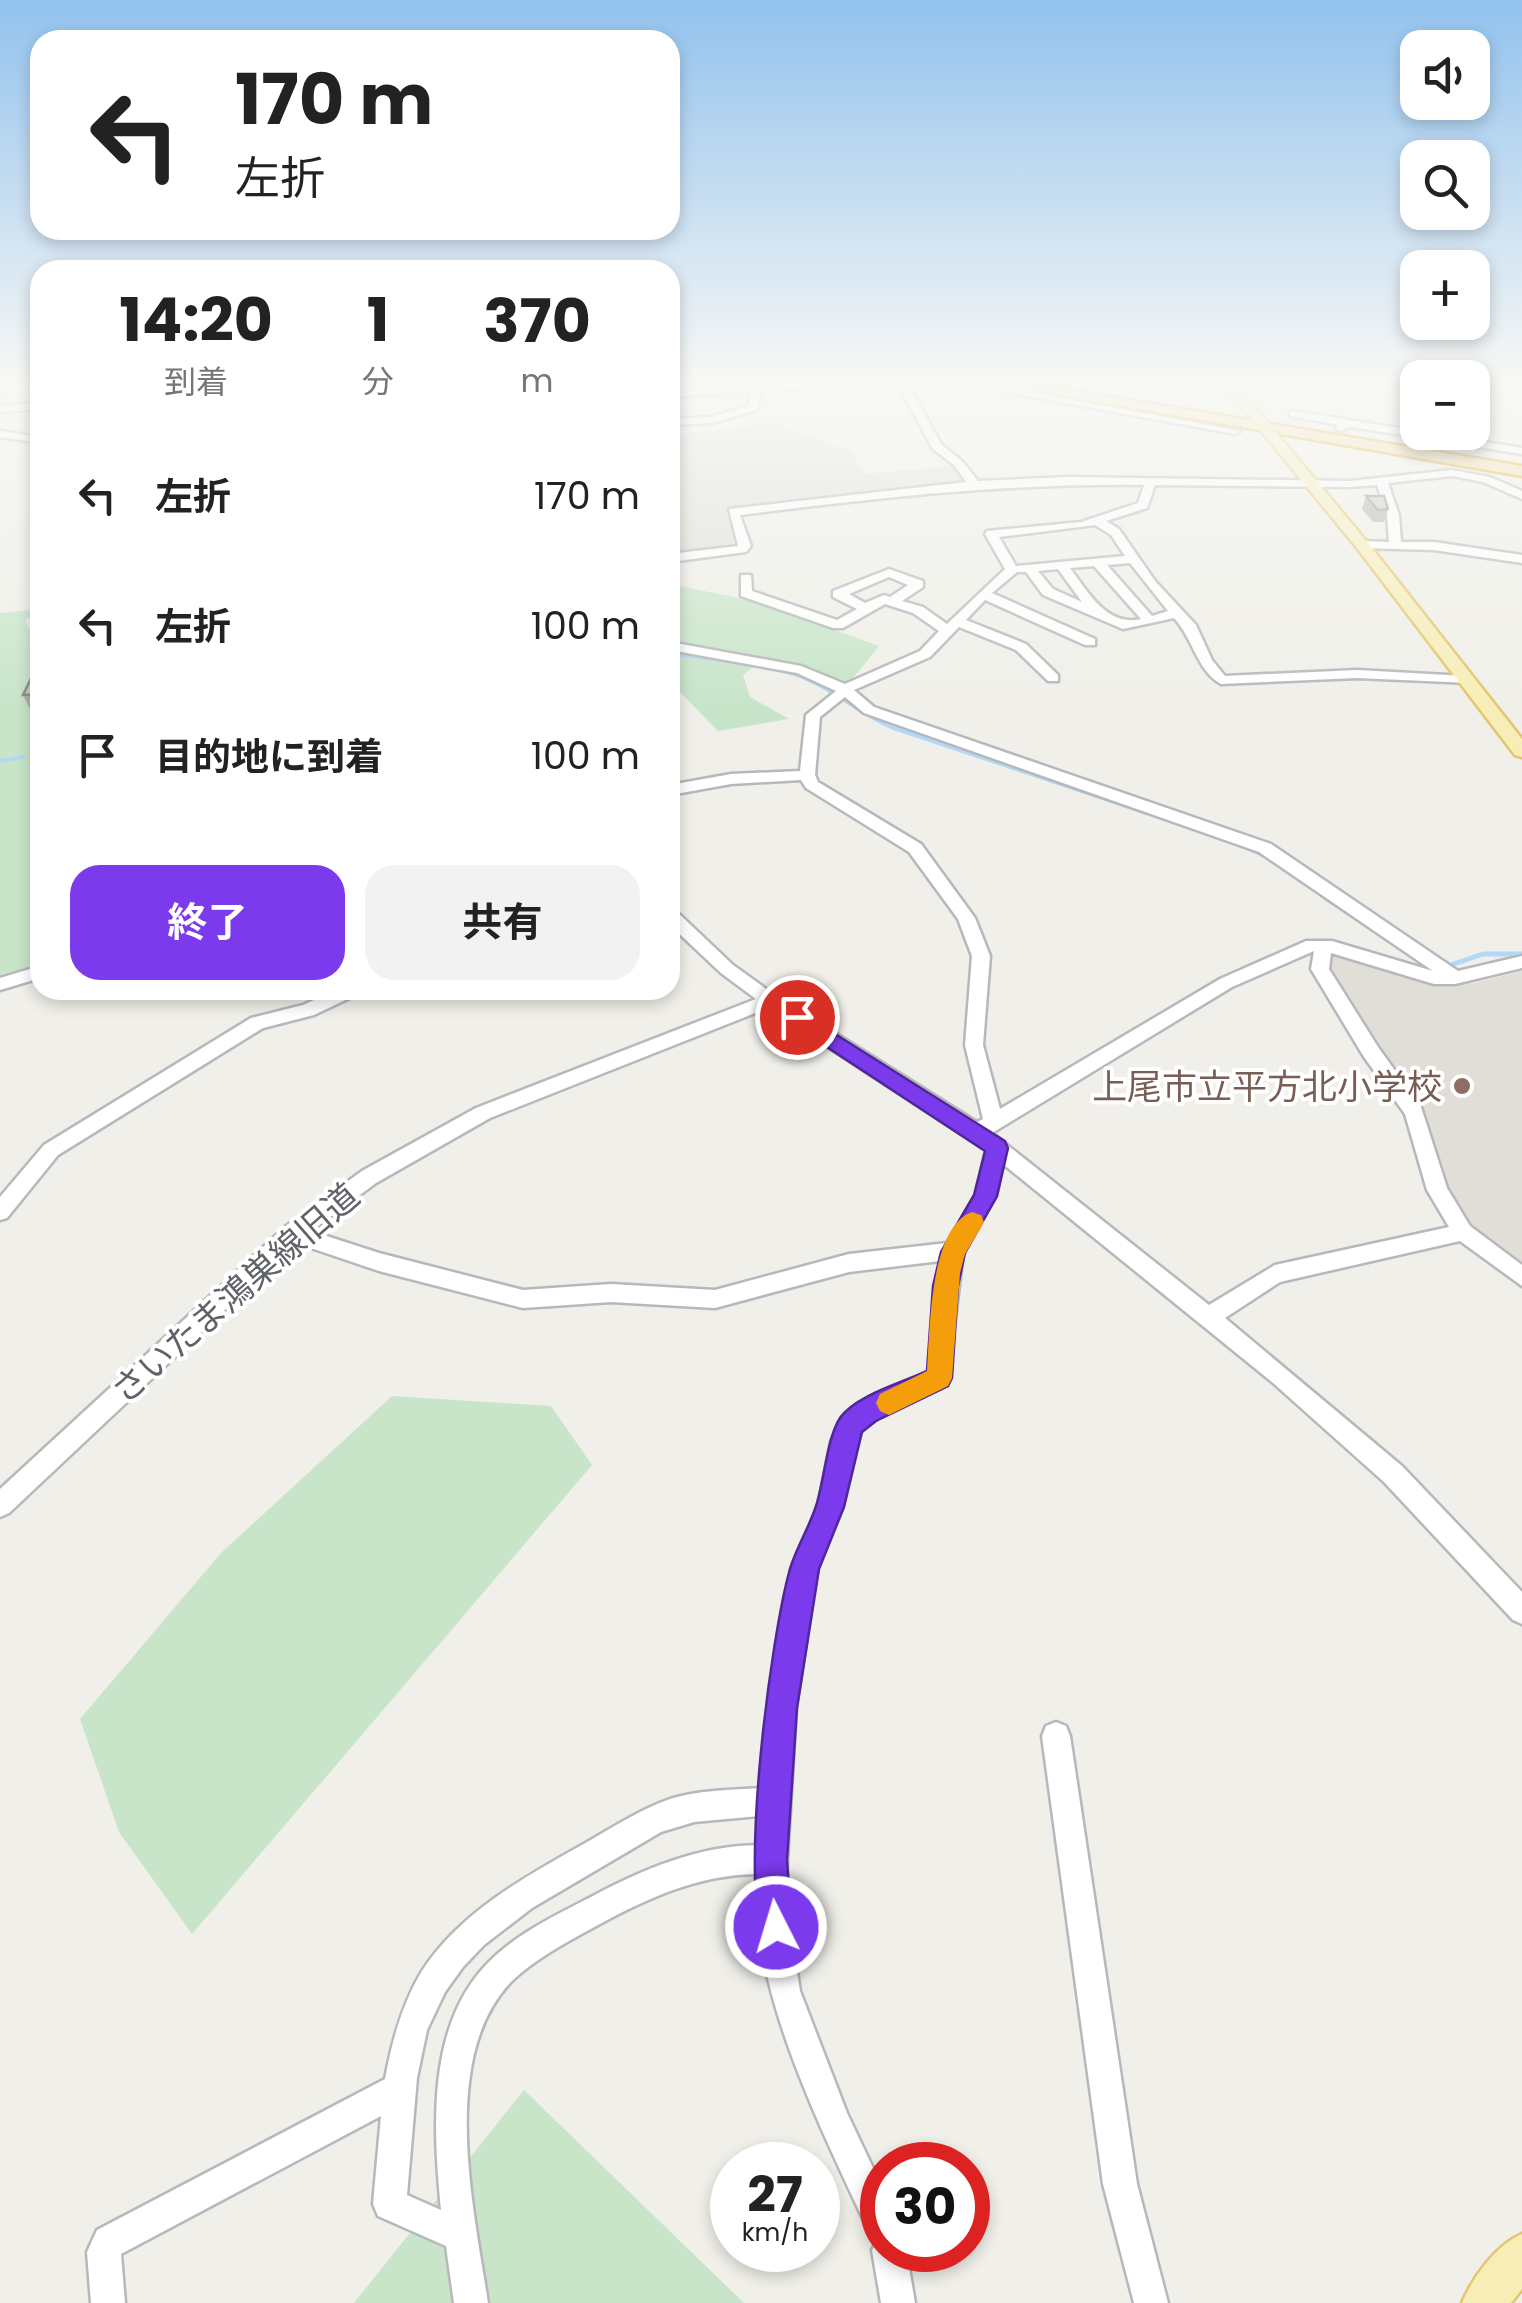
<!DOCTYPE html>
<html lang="ja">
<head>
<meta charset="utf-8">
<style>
	body { margin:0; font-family:Poppins,"Noto Sans JP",sans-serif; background:#f2f2f2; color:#222; height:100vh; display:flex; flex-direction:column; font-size:38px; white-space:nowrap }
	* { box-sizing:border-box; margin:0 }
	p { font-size:32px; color:#767676 }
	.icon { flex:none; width:55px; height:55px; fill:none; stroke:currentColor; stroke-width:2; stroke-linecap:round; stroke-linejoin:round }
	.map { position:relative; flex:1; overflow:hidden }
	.details { position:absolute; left:30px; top:260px; width:650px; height:740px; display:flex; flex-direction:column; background:#fff; border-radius:30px; box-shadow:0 5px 15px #0003 }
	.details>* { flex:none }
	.top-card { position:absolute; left:30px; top:30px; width:650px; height:210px; border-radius:30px; box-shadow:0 5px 15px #0003; background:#fff; color:#222; overflow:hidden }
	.buttons { position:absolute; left:1400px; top:30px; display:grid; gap:20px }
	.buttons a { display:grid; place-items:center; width:90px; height:90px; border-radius:20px; background:#fff; box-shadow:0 5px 15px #0003; font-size:50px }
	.speed { position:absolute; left:710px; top:2142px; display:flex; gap:20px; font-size:50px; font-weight:700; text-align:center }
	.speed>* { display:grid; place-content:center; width:130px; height:130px; border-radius:50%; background:#fff; box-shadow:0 5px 15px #0003; line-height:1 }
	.speed small { font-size:25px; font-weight:400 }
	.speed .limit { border:15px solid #d22; background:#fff; color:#111 }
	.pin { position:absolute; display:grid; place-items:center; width:85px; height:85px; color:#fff; margin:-42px; border:5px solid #fff; border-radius:50%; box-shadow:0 2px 10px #0007 }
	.me { position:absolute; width:110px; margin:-55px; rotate:355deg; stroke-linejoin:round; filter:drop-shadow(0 0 8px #0008) }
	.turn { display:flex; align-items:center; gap:35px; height:210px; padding:0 40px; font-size:45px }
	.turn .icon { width:130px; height:130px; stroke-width:2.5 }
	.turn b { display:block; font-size:70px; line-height:85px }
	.eta { display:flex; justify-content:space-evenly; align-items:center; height:170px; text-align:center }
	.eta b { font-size:60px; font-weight:700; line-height:70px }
	.cta { display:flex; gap:20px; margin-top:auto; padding:20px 40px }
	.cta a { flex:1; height:115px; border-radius:30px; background:#7c3aed; color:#fff; font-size:40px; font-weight:700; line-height:115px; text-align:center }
	.cta a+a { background:#f2f2f2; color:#222 }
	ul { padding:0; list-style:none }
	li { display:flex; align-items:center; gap:30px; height:130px; padding:0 40px }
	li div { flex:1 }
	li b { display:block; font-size:38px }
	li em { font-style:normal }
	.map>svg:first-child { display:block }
</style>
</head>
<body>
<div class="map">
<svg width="1522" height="2303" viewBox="0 0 1522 2303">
	<rect width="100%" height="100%" fill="#f0efe9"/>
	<path fill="#e0ded7" d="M776 423 850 451 864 474 957 466 968 485 728 510 740 544 670 556V435Z
		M1343 954 1417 981 1444 985 1475 983 1522 971V1271L1472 1237 1443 1196 1423 1114 1326 971 1329 957Z"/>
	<path fill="#c8e5c9" d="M670 584 758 602 879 646 847 685 812 670 764 658 743 675 750 697 789 719 718 731 670 682Z
		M40 609 25 621 40 648V966L0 979V613Z
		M392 1396 551 1406 592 1465 192 1934 119 1832 80 1719 221 1553Z
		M524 2090 744 2303H354Z"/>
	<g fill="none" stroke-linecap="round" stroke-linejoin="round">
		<path stroke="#b2d8f7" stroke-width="4" d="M670 653C710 660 765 662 802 677 835 690 859 713 891 727L1147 813
			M0 761 23 757
			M1247 848 1269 858"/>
		<path stroke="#b2d8f7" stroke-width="5" d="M1327 899 1422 961
			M1448 966 1483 954H1522"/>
		<defs>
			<path id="minor" d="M0 382H10L0 395Z
				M814 382H876L761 392 757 410 712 423 670 425V419L711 417 748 406 751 392 670 397V391Z
				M897 382H907L941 444 963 462 978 481 1067 477 1350 481 1452 470 1490 477 1522 491V499L1483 482 1452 476 1388 483 1399 515 1401 542H1434L1522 555V563L1434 550 1358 548 1356 545 1362 541 1389 542 1387 515 1377 485 1350 487 1155 485 1147 508 1106 521 1119 529 1155 581 1196 625 1212 660 1225 676 1357 670 1466 676 1473 680 1471 683 1357 678 1221 684C1197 671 1193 638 1174 618L1123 629 1043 595 1026 572H1017L992 593 1095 639V645H1085L985 600 966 620 1026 644 1058 675V681H1048L1016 650 959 627 930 657 854 690 874 707 1271 844 1458 971 1522 956V968L1455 984H1434L1331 953 1329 969 1378 1047 1421 1107 1447 1188 1470 1226 1522 1265V1286L1460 1241 1280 1282 1225 1318 1402 1466 1522 1592V1624L1513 1620 1384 1482 1272 1382 1003 1164 996 1196 963 1252 947 1385C923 1397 865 1416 855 1441L842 1507 817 1569 796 1707 785 1895 800 1991 847 2113 882 2187V2250H906L915 2303H881L872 2250 879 2237 870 2234C821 2128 751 1992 756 1874 698 1875 648 1898 598 1925 569 1941 538 1957 514 1979 437 2054 474 2209 488 2303H454L446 2246 378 2216 373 2204 381 2116 121 2254 125 2303H91L87 2252 97 2230 385 2079C392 2041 402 2004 422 1971 461 1911 528 1875 589 1841 615 1826 641 1809 670 1799 699 1790 731 1790 761 1788L768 1707 791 1569 818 1507 831 1441 842 1417 858 1406 928 1372 940 1261 849 1272 715 1308 611 1302 523 1308 379 1271 296 1243 9 1513 0 1517V1489L285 1227 362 1171 476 1108 756 999 721 973 670 925V909L676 911 733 965 776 996 977 1122 983 1119 965 1045 972 956 958 919 909 852 806 788 801 780 731 784 670 795V785L731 774 800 771 806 715 836 691 797 673 670 650V642L801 666 845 684 920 651 939 631 913 613 885 604 843 628H833L741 596V575H751L752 591 837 620 857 609 833 597V591L889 569 923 581V587L902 601 923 607 947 624 1005 569 985 534 987 531 1081 522 1138 503 1144 485C1007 483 876 498 740 515L751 546 746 552 670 562V554L738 546 729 509 966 482 955 466 932 448ZM1095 525 1111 535 1125 556 1016 566 999 537ZM1130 563 1168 611 1152 616 1107 565ZM1094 566 1141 619C1107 627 1088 592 1070 568ZM1058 569 1082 602 1053 589 1038 571ZM889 577 908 585 890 597 884 595 865 603 849 594ZM845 697 864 713 1259 852 1433 971 1332 941H1306L1220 979 1000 1109 983 1045 990 956 975 918 921 844 818 782 815 775 820 717ZM1314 951 1311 969 1364 1057 1405 1114 1427 1190 1449 1227 1275 1265 1209 1305 992 1133 1232 987ZM768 1008 986 1150 976 1195 947 1243 849 1254 715 1290 611 1284 523 1290 379 1253 311 1231 376 1183 490 1118ZM759 1816 758 1845C698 1846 643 1869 591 1897 558 1914 522 1931 494 1957 426 2019 433 2126 441 2210L407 2195 417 2078 427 2030 445 1992 463 1967 484 1945 532 1908 661 1832 694 1822Z
				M950 382 1010 387 1014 383 1031 392 1240 431 1235 434Z
				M1066 382H1078L1085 388 1076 390Z
				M1238 382H1259L1231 390 1226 387Z
				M1342 382H1360L1355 385Z
				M40 403V409L0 412V406Z
				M1294 411 1522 448V454L1351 427 1341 431 1336 428 1339 425 1290 416V412Z
				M0 431 40 437V443L0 437Z
				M40 966V978L0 990V978Z
				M336 990H361L358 994 314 1015 263 1028 58 1155 7 1218 0 1220V1197L44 1145 251 1018 303 1005Z
				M1056 1722 1066 1726 1070 1736 1137 2184 1168 2303H1134L1103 2184 1042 1736 1046 1726Z"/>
			<path id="major" d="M1221 382H1234L1367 542 1522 739V757L1515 755 1357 548Z
				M1522 2234V2289L1511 2303H1462C1473 2277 1496 2245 1522 2234Z"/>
			<path id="highway" d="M985 382H1022L1522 466V476Z"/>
		</defs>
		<use href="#minor" stroke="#b6b8bb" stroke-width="5"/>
		<use href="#major" stroke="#e4c56e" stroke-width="5"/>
		<use href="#highway" stroke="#e0a519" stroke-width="5"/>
		<use href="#minor" fill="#fff" fill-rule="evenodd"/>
		<use href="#major" fill="#f7eeb7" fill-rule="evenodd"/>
		<use href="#highway" fill="#f3de9d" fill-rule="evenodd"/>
	</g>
	<path fill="#afaea9" d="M1366 496 1388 509 1384 522H1373L1362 509Z
		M40 660V721H36L23 695Z"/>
	<path fill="#cccac5" stroke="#8f8d8a" stroke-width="2.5" d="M1366 496H1384L1388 509 1378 510Z
		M40 660V694L23 695Z"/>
	<linearGradient id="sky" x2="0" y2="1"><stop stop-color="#92c2ee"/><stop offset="0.54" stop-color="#f8f8f5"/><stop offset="1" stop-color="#f8f8f5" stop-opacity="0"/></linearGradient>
	<rect width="1522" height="705" fill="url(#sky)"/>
	<path fill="#7c3aed" stroke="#51269a" stroke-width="2.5" d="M797 1010 1005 1141 1008 1148 997 1196 965 1253 958 1286 952 1378 948 1386 876 1421 862 1432 844 1507 819 1569 797 1708 787 1860 792 1927 787 1939 776 1944 764 1939C739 1880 771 1635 790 1569 796 1548 809 1528 816 1506 824 1482 827 1438 840 1418 856 1395 902 1383 927 1371L933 1286 941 1252 974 1195 985 1151 789 1022 786 1017 789 1012Z"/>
	<path fill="#f59e0b" d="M972 1212 981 1215 984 1222 965 1254 960 1273 952 1378 948 1386 889 1415 880 1411 876 1403 880 1394 927 1371C930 1333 929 1227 972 1212Z"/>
	<circle fill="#8d6e63" stroke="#fff" stroke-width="4" cx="1462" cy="1086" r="10"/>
	<g text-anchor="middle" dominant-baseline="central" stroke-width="8" stroke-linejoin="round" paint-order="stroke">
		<g font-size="35" fill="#785e54" stroke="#fff" text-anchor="end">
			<text x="1442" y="1086">上尾市立平方北小学校</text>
		</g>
		<g font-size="35" fill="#606367" stroke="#fff">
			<text transform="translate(235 1293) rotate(-41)">さいたま鴻巣線旧道</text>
		</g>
	</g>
</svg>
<div class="buttons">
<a><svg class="icon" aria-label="sound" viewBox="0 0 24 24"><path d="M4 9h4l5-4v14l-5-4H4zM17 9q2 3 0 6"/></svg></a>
<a><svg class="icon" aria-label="search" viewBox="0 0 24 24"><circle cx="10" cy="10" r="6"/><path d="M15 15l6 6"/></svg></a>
<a>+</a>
<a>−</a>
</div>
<div class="speed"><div>27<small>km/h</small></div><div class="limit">30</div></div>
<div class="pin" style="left:797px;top:1017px;background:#d93025"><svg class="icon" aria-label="arrive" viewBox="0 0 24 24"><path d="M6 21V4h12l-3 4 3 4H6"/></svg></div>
<svg class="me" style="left:776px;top:1927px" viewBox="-20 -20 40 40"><circle r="17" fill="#7c3aed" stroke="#fff" stroke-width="3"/><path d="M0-11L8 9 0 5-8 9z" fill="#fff"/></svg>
<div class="top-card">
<div class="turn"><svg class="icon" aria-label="left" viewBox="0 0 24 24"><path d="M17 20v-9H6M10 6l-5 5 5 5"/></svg><div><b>170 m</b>左折</div></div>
</div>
<section class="details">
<div class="eta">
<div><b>14:20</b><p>到着</p></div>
<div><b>1</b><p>分</p></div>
<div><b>370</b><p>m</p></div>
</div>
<ul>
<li><svg class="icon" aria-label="left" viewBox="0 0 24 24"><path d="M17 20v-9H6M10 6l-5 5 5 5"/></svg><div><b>左折</b></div><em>170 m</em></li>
<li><svg class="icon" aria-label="left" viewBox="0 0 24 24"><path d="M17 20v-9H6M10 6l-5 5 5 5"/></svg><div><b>左折</b></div><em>100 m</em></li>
<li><svg class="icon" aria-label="arrive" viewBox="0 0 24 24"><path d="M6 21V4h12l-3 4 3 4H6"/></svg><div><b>目的地に到着</b></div><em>100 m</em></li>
</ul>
<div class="cta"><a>終了</a><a>共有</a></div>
</section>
</div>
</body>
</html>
